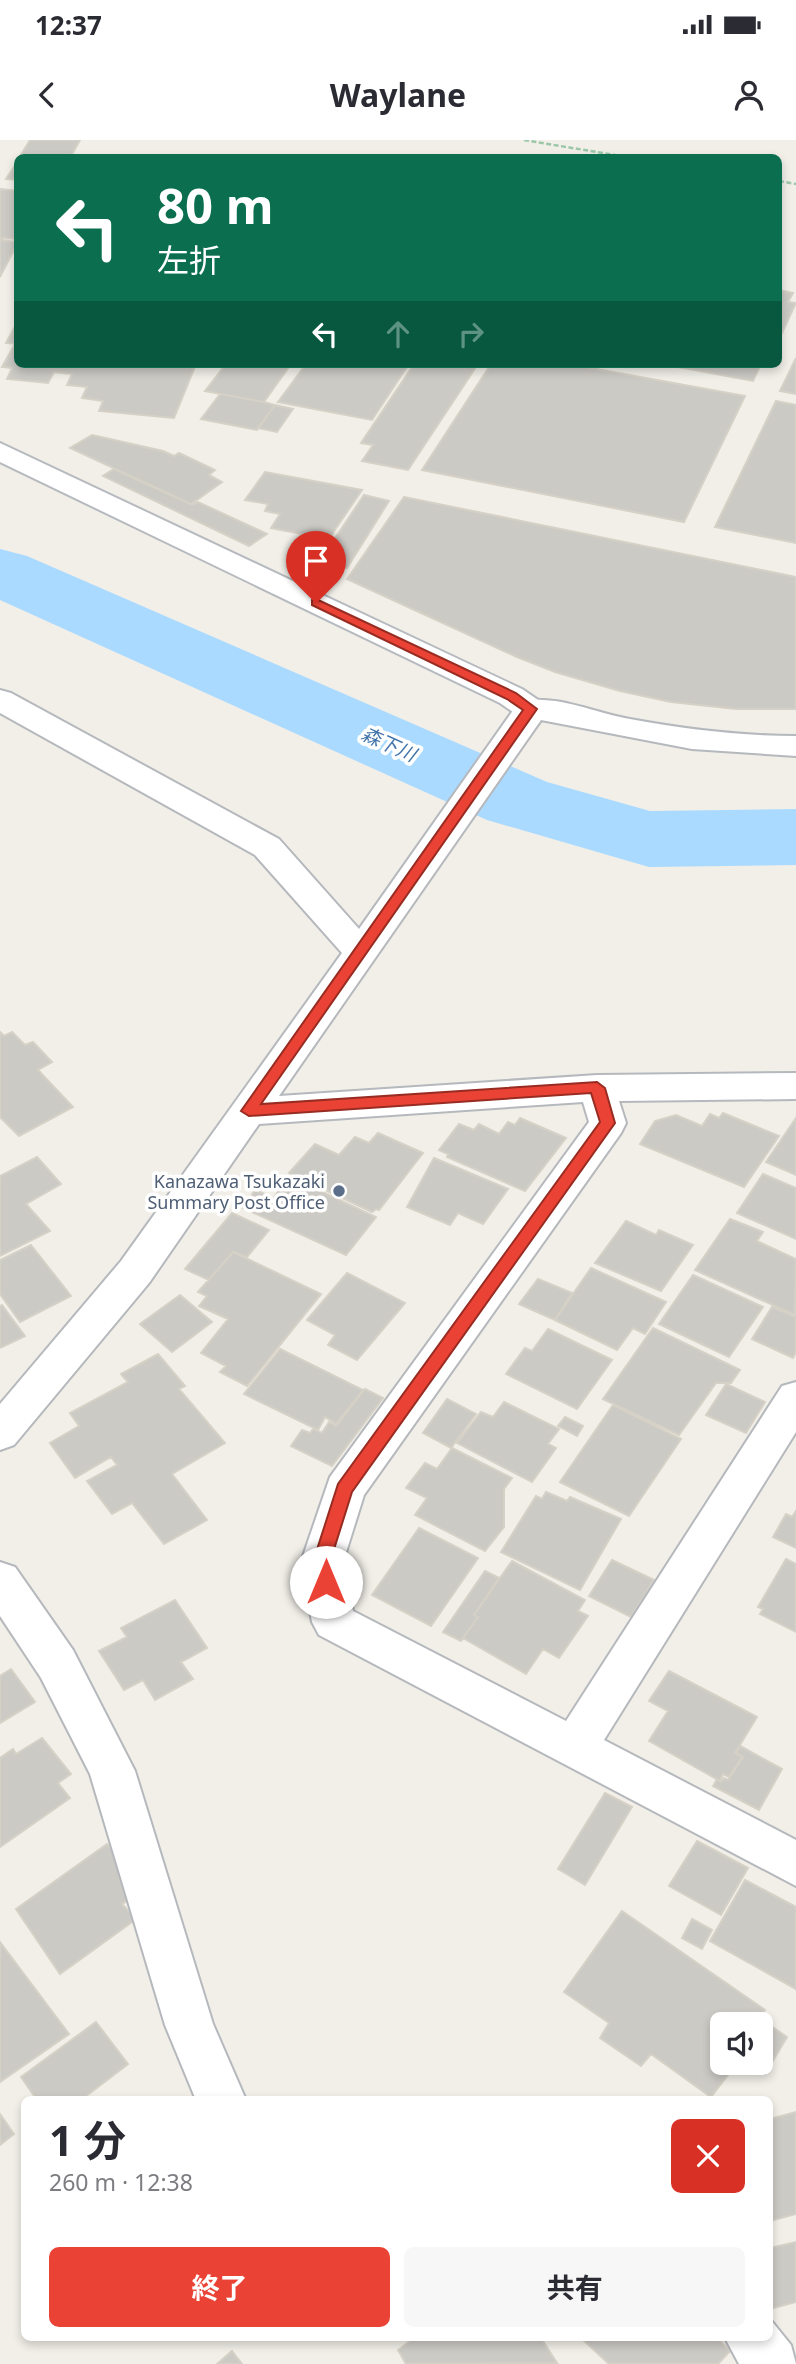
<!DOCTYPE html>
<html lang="ja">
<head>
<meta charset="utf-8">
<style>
	body { margin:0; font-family:"Noto Sans","Noto Sans JP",sans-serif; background:#f7f7f7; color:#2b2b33; height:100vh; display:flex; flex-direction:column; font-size:26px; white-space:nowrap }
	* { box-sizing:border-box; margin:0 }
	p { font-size:23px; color:#7c7c81 }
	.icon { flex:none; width:38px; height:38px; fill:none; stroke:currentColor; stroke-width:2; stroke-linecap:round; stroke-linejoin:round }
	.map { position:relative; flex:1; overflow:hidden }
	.details { position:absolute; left:21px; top:1956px; width:752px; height:245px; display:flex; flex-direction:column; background:#fff; border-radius:10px; box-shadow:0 4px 10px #0003 }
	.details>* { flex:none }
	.banner { position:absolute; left:14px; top:14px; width:768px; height:214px; border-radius:10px; box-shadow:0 4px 10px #0003; background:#0b6e4f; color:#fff; overflow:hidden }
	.fabs { position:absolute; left:710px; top:1872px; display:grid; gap:14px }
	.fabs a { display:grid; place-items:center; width:63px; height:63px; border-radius:10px; background:#fff; box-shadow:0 4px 10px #0003; font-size:35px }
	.pin { position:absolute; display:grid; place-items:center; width:60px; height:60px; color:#fff; margin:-72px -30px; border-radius:50% 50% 50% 0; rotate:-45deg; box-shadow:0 0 7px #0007 }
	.pin .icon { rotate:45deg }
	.me { position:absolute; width:77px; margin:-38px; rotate:0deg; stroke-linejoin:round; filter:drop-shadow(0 0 5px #0008) }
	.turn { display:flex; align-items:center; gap:24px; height:147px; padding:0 28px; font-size:32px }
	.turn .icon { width:91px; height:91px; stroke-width:2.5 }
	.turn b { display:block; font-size:49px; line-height:60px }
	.lanes { display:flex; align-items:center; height:66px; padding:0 28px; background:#0003; justify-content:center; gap:35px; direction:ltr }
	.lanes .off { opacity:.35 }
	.round { display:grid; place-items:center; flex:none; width:74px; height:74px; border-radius:10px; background:#f7f7f7 }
	.headline { display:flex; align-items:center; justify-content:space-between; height:119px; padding:0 28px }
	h1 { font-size:42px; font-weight:700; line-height:52px }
	.action { display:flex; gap:14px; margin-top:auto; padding:14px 28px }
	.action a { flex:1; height:80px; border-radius:10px; background:#ea4335; color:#fff; font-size:28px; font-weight:700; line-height:80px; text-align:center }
	.action a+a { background:#f7f7f7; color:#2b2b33 }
	.status { display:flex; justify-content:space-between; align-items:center; height:49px; padding:0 35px; background:#fff; direction:ltr }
	.status svg { height:19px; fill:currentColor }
	header { display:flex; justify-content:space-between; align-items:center; height:91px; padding:0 28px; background:#fff; font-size:32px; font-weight:700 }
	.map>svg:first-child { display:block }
</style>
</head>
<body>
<div class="status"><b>12:37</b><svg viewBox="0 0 49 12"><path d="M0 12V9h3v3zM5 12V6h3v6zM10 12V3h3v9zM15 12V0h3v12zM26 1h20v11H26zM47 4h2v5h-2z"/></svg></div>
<header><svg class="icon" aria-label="back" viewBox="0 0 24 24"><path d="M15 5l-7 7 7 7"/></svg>Waylane<svg class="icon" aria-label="person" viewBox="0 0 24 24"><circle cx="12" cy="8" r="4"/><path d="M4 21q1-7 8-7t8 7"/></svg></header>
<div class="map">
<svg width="796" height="2224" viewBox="0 0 796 2224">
	<rect width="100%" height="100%" fill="#f1efe8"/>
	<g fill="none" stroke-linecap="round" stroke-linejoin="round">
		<path fill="#aadaff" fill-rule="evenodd" d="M0 409 27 416 547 642 650 671 796 669V725L649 727 487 680 0 460Z"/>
	</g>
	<path fill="#cccac5" stroke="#d6d1c6" stroke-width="2" d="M30 0H80L70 18H19Z
		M18 21V40L6 39Z
		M0 49 18 51V99L0 98Z
		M0 100 18 102 0 137Z
		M779 150 793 153 788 162 796 163 781 195H779Z
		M18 181V204L6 203Z
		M15 204H18V224H196L174 278 99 271 103 261 82 258 87 247 67 245 72 234 54 232 48 243 7 239 12 228 2 227Z
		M796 218V254L780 251Z
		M226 224H291L264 262 205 251Z
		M306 224H409L372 280 278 262Z
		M414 224H478L408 330 362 321 373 305 361 303Z
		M491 224H569L745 256 684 382 422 330Z
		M679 224H761L753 241 678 227Z
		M220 254 264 262 275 265 257 290 201 279Z
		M776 261 796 265V403L715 387Z
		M275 265 293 269 277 292 258 288Z
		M92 295 163 311 174 316 179 313 215 330 209 335 222 342 191 364 70 308Z
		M114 329 192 365 198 362 267 394 249 406 103 336Z
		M265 332 362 350 317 416 295 405 302 394 271 388 280 374 265 371 268 364 245 360Z
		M364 355 389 361 347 428 320 421Z
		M404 357 796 437V569H736L671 562 620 551 555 532 517 517 347 439Z
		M0 892 4 896 12 892 25 905 33 902 52 922 38 930 73 967 19 996 0 977Z
		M723 973 779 996 744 1047 640 1004 655 981 676 975 702 986 710 974 719 978Z
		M520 978 566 998 525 1051 447 1017 448 1014 439 1010 459 984 474 990 479 984 499 994 508 982 515 985Z
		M796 978V1035L766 1022Z
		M378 993 423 1013 379 1070 376 1069 372 1072 289 1033 315 1004 339 1015 355 997 369 1003Z
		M37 1017 61 1044 26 1064 50 1091 0 1116V1036Z
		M434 1018 508 1049 483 1084 458 1073 450 1085 407 1067Z
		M763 1034 796 1048V1099L737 1073Z
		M295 1039 376 1077 346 1115 243 1068 255 1050 274 1058 279 1050 285 1052Z
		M232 1073 269 1090 247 1117 233 1112 209 1140 185 1129Z
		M730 1079 763 1092 757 1101 796 1119 795 1175 695 1130Z
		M626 1081 656 1095 659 1090 693 1105 661 1151 595 1123Z
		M31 1105 71 1156 20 1182 0 1154V1120Z
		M233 1112 321 1154 247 1246 220 1232 226 1226 201 1213 228 1179 199 1166 207 1156 198 1152Z
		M591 1128 666 1162 645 1194 633 1188 617 1210 555 1180Z
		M347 1133 405 1163 357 1220 328 1205 335 1195 307 1180Z
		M693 1135 763 1167 729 1217 659 1184Z
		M538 1139 572 1153 555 1180 519 1164Z
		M180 1155 212 1182 172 1212 140 1184Z
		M2 1165 25 1196 0 1208V1166Z
		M772 1167 796 1177V1212L793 1218 752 1199Z
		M653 1188 740 1230 731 1243H716L679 1295 603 1259Z
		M548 1189 612 1220 577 1269 506 1234 525 1208 532 1211Z
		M280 1209 363 1250 336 1284 325 1277 318 1290 244 1254Z
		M158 1214 185 1246 179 1249 225 1303 172 1334 207 1380 164 1404 132 1363 112 1374 87 1341 117 1325 111 1317 75 1338 50 1303 79 1286 70 1273 128 1242 121 1234Z
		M726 1244 765 1262 746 1293 706 1275Z
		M365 1249 383 1258 332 1326 291 1306 302 1290 310 1293 313 1289 322 1293 329 1282 336 1286Z
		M447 1259 476 1274 451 1308 423 1293Z
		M504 1262 559 1289 548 1304 556 1308 532 1342 457 1303 481 1272 493 1277Z
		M613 1265 681 1299 629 1376 560 1342Z
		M565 1277 583 1286 577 1296 558 1286Z
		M452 1308 512 1338 504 1349V1387L485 1411 415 1375 427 1358 406 1348 425 1323 437 1329Z
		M546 1352 567 1361 570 1357 621 1379 580 1450 501 1412 536 1356 542 1359Z
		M796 1371V1408L773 1397 786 1374 792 1377Z
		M419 1388 478 1418 431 1486 372 1455Z
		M786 1419 796 1424V1492L760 1474 763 1469 758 1467Z
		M612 1420 654 1440 631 1477 589 1456Z
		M512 1421 585 1460 578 1471 588 1476 559 1518 543 1509 526 1534 463 1498 478 1477 474 1475Z
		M485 1431 499 1438 474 1475 478 1477 461 1501 443 1492Z
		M175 1460 207 1508 181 1522 193 1539 155 1560 143 1540 124 1550 99 1511 127 1497 121 1488Z
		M11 1529 35 1562 0 1583V1536Z
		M669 1531 757 1577 735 1613 742 1617 729 1637 723 1634 720 1641 649 1601 668 1571 649 1561Z
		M42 1598 71 1634 58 1643 70 1658 0 1707V1618L13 1609 16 1614Z
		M740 1606 782 1629 759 1670 713 1646 717 1639 721 1642 724 1638 728 1640 743 1617 736 1613Z
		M605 1653 632 1667 585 1745 558 1729Z
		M697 1701 748 1728 721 1775 669 1746Z
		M107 1704 119 1717 130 1759 122 1764 136 1779 60 1834 16 1769Z
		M745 1740 796 1767V1849L710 1801Z
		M622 1771 765 1870 759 1878 787 1897 765 1934 750 1923H761V1885H723V1923H737L711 1957 651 1914 641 1926 600 1898 609 1883 564 1852Z
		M692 1779 712 1790 702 1809 682 1798Z
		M0 1802 69 1894 0 1942Z
		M96 1882 128 1924 81 1960H37L21 1937Z
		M796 1972V2074L770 2081V1979Z
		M0 1974 14 1994 0 2005Z
		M796 2102V2162L770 2169V2108Z
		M414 2198H541L557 2223 406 2224 398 2210Z
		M581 2198H717L730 2211 718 2224H609Z
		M232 2211 242 2224H217Z"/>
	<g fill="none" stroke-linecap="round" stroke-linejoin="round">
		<defs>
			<path id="street" d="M0 550 11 553 279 699 359 789 519 562C554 553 595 573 630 579 685 589 740 596 796 596V616L692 609 541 580 279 956 597 935 796 933V959L619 961 626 983 621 993 364 1355 343 1422 353 1471 566 1581 782 1246 796 1242V1292L604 1600 796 1700V1746L319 1495 312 1482 301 1422 330 1337 589 982 583 962 259 984 149 1143 14 1305 0 1310V1264L121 1121 342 813 255 715 0 573Z
				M0 1422 15 1427 73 1510 135 1631 213 1884 246 1960H196L165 1885 90 1634 41 1538 0 1476Z
				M770 2179 791 2205 796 2224H739L725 2198H770Z"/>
			<path id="secondary" d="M0 303 522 549 541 562 546 569 538 584 527 587 516 584 511 577 513 572 500 563 0 322Z"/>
		</defs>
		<use href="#street" stroke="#b5b8bc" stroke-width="4"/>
		<use href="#secondary" stroke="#b6babf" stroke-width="4"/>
		<path stroke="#9cc7a9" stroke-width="2.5" stroke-dasharray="5 2.5" stroke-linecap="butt" d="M524 0 633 18
			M779 41 796 44"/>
		<use href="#street" fill="#fff" fill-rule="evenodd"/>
		<use href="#secondary" fill="#fff" fill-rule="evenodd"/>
	</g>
	<path fill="#ea4335" stroke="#982c22" stroke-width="2" d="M316 459 516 553 537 569 261 964 597 942 605 948 615 983 352 1352 330 1422 335 1442 332 1447 326 1450 320 1447 313 1422 338 1344 600 982 591 953 249 976 241 971 523 570 507 559 312 465V460Z"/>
	<circle fill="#5c6f8a" stroke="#fff" stroke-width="2.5" cx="339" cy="1051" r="7"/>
	<g text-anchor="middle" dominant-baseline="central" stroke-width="7" stroke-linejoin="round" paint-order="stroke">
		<g font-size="18" fill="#4e5e75" stroke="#fff" text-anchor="end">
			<text x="325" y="1041">Kanazawa Tsukazaki<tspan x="325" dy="21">Summary Post Office</tspan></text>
		</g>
		<g font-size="19" font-style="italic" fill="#4174aa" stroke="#fff">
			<text transform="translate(389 604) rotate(24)">森下川</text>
		</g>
	</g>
</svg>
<div class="fabs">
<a><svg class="icon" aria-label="sound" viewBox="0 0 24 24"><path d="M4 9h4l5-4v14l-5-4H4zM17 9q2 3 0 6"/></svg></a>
</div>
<div class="pin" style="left:316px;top:463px;background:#d93025"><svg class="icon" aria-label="arrive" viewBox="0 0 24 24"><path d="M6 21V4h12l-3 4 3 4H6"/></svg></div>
<svg class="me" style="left:326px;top:1442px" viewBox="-20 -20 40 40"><circle r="19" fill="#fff"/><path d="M0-13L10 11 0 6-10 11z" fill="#ea4335"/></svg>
<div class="banner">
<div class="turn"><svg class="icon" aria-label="left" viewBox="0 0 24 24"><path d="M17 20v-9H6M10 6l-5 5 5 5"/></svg><div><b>80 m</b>左折</div></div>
<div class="lanes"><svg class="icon" aria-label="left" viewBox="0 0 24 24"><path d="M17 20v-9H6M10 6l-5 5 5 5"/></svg><svg class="icon off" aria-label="ahead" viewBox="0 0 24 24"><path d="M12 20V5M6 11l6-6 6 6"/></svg><svg class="icon off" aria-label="right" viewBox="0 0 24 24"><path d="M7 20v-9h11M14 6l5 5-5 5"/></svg></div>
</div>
<section class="details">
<div class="headline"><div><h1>1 分</h1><p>260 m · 12:38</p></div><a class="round" style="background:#d93025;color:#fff"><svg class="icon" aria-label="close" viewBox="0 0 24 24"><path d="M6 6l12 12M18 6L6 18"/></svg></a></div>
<div class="action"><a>終了</a><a>共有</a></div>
</section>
</div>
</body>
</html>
